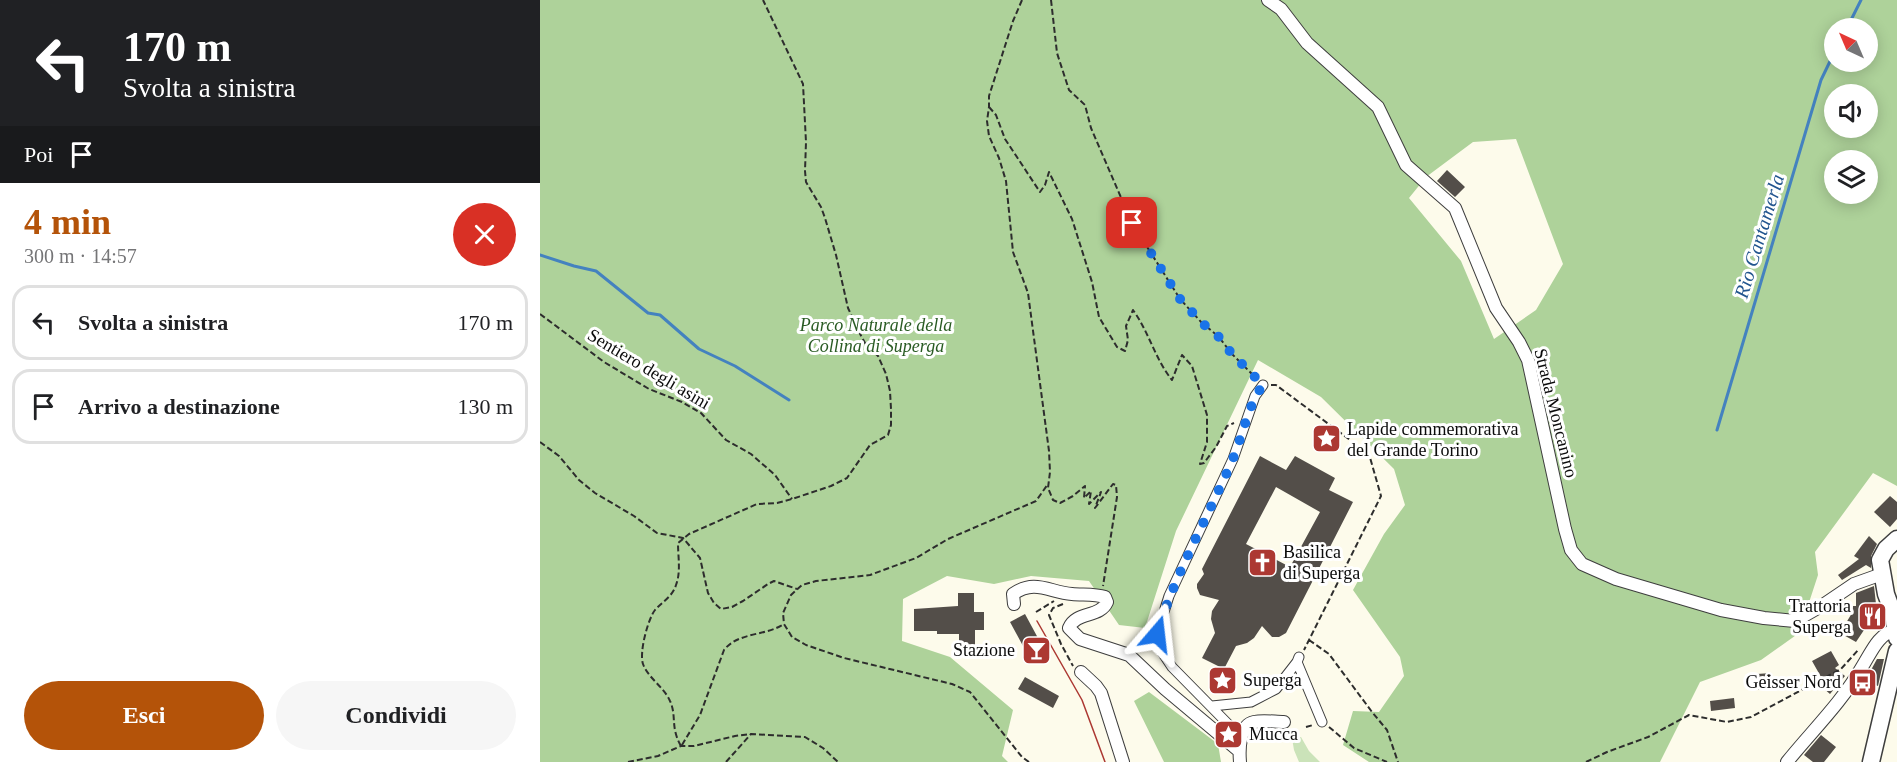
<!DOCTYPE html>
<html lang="it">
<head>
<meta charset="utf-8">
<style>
	body { margin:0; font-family:"Times New Roman",serif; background:#f6f6f6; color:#202124; height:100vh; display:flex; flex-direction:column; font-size:22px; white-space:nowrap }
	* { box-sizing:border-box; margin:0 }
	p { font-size:20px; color:#757577 }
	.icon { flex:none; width:33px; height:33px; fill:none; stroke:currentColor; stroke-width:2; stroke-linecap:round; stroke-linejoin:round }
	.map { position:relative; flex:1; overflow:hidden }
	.panel { display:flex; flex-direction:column; background:#fff; width:540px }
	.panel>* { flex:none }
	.top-card { background:#202124; color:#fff; overflow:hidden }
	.needle { width:39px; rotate:316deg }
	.tools { position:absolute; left:1284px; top:18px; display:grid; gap:12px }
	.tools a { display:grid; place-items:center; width:54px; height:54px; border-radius:50%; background:#fff; box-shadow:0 3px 15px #0003; font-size:30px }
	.pin { position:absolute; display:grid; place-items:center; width:51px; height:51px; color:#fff; margin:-26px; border-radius:12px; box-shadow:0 3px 9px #0006 }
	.me { position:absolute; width:66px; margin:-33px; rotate:17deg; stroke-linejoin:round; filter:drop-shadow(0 0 4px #0008) }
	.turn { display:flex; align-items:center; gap:21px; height:126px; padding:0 24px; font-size:27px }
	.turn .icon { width:78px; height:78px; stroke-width:2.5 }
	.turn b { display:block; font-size:42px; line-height:51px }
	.then { display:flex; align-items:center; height:57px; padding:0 24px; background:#0003; gap:12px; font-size:22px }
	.round { display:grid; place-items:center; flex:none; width:63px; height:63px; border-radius:32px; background:#f6f6f6 }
	.summary { display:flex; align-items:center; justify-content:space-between; height:102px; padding:0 24px }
	h1 { font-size:36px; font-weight:800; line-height:45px; color:#b45309 }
	.button { display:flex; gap:12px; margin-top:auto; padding:12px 24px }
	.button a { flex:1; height:69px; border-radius:36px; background:#b45309; color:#fff; font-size:24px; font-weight:800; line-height:69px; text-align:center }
	.button a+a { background:#f6f6f6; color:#202124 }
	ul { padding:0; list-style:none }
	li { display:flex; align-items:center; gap:18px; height:75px; margin:0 12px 9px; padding:0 12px; border:3px solid #e0e0e0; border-radius:18px }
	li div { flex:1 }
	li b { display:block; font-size:22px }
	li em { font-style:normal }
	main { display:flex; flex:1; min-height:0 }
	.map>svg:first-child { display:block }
</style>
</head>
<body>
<main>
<section class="panel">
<div class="top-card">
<div class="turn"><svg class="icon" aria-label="left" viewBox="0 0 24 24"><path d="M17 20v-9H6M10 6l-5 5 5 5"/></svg><div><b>170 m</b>Svolta a sinistra</div></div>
<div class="then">Poi<svg class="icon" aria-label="arrive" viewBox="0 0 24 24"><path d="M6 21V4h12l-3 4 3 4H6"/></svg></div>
</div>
<div class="summary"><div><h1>4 min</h1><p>300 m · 14:57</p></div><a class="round" style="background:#d93025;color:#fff"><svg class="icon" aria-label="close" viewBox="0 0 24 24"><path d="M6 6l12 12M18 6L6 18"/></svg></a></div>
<ul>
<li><svg class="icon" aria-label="left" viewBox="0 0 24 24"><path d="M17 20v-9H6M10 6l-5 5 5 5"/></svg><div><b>Svolta a sinistra</b></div><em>170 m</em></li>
<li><svg class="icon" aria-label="arrive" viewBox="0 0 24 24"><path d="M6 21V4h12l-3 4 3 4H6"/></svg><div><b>Arrivo a destinazione</b></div><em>130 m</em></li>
</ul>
<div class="button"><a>Esci</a><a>Condividi</a></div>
</section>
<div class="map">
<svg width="1357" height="762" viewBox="0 0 1357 762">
	<rect width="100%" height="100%" fill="#fdfbeb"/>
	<path fill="#cbe3b9" d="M761 737 769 751 780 762H759L754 750 752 738Z"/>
	<path fill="#aed29a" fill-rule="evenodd" d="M0 0H1357V486L1333 473 1275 552 1278 575 1259 633 1221 660 1160 682 1120 762H829L803 745 813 711 839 712 864 676 860 657 813 590 844 534 865 505 854 469 781 397 718 360 636 531 605 628 579 625 549 581 491 576 454 584 407 576 363 599 362 641 410 657 473 710 462 756 468 762H0ZM1294 28H1328V62H1294ZM1294 94H1328V128H1294ZM976 139 1023 264 996 310 954 339 921 261 869 198 886 177 933 142ZM1294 160H1328V194H1294Z
		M609 692 678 744 681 762H624L594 701Z"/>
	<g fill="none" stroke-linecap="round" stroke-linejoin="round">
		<path stroke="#4482bf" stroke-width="3" d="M1307 28 1321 0
			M0 255 34 266 56 271 108 313 120 315 159 349 195 366 249 400
			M1177 430 1281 80 1294 53"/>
	</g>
	<path fill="#534e49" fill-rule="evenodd" d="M907 170 925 187 915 197 897 181Z
		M720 456 746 470 755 456 795 478 789 490 813 502 746 633 739 637H732L722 626 714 638 707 643 696 646 684 669 662 658 675 633 671 619 672 611 679 600 660 595 657 588V584L664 574 662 569ZM736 487 780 512 750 567 706 544Z
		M1350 496 1357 502V519L1350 527 1334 512Z
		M1329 536 1337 544 1331 556V568L1326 565 1302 580 1298 575 1319 559 1314 556Z
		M1334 586 1338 622 1330 621 1316 642 1300 633 1312 613 1313 606H1316V593Z
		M418 593H434V612H444V630H435V647L419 648V634H397V631H374V609L418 606Z
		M485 614 505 651 490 659 470 622Z
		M1291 651 1299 665 1295 668 1305 676 1290 694 1282 687 1285 684 1272 661Z
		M1337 659H1344L1338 686 1325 681Z
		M1231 673 1233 689 1218 690 1217 674Z
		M485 677 519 696 513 708 478 689Z
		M1194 698 1195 708 1171 711 1170 701Z
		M1281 735 1296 747 1284 762H1273L1264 755Z"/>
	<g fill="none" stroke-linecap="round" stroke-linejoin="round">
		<defs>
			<path id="pedestrian" d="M757 662 782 722
				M672 706 711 702 736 689 757 662 759 657
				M704 731 691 727 632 667 620 649 617 634 629 596 693 459 715 396 723 385"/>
			<path id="minor" d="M728 0 741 9 767 43 838 107 866 165 915 208 956 308 979 342 988 360 1025 529 1031 550 1042 564 1076 579 1181 610 1224 618 1255 621 1283 605 1314 584 1342 574
				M474 604 473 594C495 579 509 592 532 594 543 595 555 594 565 597L567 602C560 618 536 611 529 628L540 639 589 655 625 689 699 751
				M541 672 556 686 561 693 583 762
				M700 762C699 750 699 725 714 722 723 720 735 722 744 722
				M1247 762C1272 731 1302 702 1322 667 1331 653 1338 634 1355 630"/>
			<path id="tertiary" d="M1357 539 1346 549 1340 560 1346 594 1353 613 1357 638
				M1331 762 1357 651"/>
		</defs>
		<use href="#pedestrian" stroke="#3e3e3e" stroke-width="11"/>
		<use href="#minor" stroke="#3e3e3e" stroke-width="14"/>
		<use href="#tertiary" stroke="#3e3e3e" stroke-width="19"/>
		<path stroke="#2d2d2d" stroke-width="2" stroke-dasharray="6 3" stroke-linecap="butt" d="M482 0 473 21 449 96V107L447 121 449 136 459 158 466 181 473 252 488 293 509 451 510 472 508 488 513 500 520 503 533 496 545 486 544 498 551 491 549 504 561 492 555 508 573 484 576 485 577 497 563 586
			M511 0 517 53 529 90 545 105 551 128 592 223 640 299 662 323 678 336 692 354 716 378
			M449 107 456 115 465 139 500 192 505 185 509 172 532 219 552 282 559 317 577 347 585 351 588 340 586 326 593 310C609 332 615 359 632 380L642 355 652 366 667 415V442L660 464 664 463 676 447 687 426 694 423
			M0 314 64 362 109 389 142 402 161 413 186 440 211 454 235 475 252 499
			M731 385H736L829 454 841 496 764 650
			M0 442 19 456 39 480 55 493 94 516 117 533 143 538 160 558 168 593 174 603 181 609 192 607 203 601 228 584 234 581 257 589
			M523 604 513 608 509 615 521 644 533 666
			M496 612 514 601
			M769 640 789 654 832 712 847 730 858 762
			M766 727 773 725
			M789 727 814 748 847 762
			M142 745 160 715 184 650C198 632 226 636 244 624
			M141 746C130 727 137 716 130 701 124 687 108 678 103 664 99 652 108 619 115 610 122 602 133 596 136 585 141 572 138 557 138 543L149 534 217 504 237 503 252 499 291 486 307 478 330 445 348 435 351 425V409L350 391 346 374 338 356 325 343 319 332 308 308 296 255 285 218 281 207 266 182 265 171 266 142 263 84 223 0
			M88 762 118 756 141 746H154L195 736 211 734 265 737 283 748 298 762
			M186 762 211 734
			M489 762 482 757 430 692 412 684 304 658 266 645 252 637 244 624 243 613 251 595 262 585 276 581 330 575 376 558 408 539 496 501 508 484
			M1046 762 1067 752 1108 737 1149 715 1187 722 1211 717 1301 669 1319 649"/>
		<use href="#pedestrian" stroke="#fff" stroke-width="9"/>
		<use href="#minor" stroke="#fff" stroke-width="12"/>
		<use href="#tertiary" stroke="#fff" stroke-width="16"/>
		<path stroke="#ac3832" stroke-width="1.5" d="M497 621 542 700 565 762"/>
	</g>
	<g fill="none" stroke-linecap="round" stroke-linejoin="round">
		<path stroke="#1a73e8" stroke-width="10" stroke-dasharray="0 18" d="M592 223 640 299 662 323 678 336 692 354 723 385C707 407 703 436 692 461 667 519 635 574 617 634"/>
	</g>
	<defs>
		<symbol id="sight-square" viewBox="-11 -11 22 22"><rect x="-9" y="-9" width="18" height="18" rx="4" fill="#ac3832" stroke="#fff"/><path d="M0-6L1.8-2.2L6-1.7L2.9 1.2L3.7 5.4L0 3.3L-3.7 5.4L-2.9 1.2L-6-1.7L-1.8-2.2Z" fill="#fff"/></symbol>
		<symbol id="church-square" viewBox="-11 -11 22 22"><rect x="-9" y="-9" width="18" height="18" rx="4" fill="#ac3832" stroke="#fff"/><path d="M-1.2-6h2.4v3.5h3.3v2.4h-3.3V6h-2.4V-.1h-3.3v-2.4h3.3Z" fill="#fff"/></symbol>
		<symbol id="restaurant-square" viewBox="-11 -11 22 22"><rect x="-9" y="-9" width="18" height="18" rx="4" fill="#ac3832" stroke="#fff"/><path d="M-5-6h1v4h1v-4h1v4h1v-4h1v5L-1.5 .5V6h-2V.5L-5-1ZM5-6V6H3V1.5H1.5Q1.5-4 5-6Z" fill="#fff"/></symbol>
		<symbol id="bar-square" viewBox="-11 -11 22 22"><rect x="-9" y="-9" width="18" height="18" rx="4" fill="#ac3832" stroke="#fff"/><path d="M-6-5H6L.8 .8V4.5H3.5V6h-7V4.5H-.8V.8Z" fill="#fff"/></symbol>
		<symbol id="bus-square" viewBox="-11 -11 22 22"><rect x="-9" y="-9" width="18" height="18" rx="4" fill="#ac3832" stroke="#fff"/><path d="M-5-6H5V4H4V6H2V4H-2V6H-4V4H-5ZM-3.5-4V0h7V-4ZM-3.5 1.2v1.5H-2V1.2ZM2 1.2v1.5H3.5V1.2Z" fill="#fff"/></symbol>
	</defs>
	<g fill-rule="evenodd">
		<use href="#sight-square" x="770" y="422" width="33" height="33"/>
		<use href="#church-square" x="706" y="546" width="33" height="33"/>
		<use href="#restaurant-square" x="1316" y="600" width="33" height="33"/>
		<use href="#bar-square" x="480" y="634" width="33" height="33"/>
		<use href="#sight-square" x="666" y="664" width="33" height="33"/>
		<use href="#bus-square" x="1306" y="666" width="33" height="33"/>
		<use href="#sight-square" x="672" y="718" width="33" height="33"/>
	</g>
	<g text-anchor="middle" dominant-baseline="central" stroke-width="6" stroke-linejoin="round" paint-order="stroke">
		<g font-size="18" font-style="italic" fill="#295b23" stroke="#fff">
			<text x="336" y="325">Parco Naturale della<tspan x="336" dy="21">Collina di Superga</tspan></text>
		</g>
		<g font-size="18" fill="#0b0b0b" stroke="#fff">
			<text transform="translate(109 369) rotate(31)">Sentiero degli asini</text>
			<text transform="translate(1016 413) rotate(76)">Strada Moncanino</text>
		</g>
		<g font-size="18" fill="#0b0b0b" stroke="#fff" text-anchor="start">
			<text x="807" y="429">Lapide commemorativa<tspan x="807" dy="21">del Grande Torino</tspan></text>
			<text x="743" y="552">Basilica<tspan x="743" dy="21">di Superga</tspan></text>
			<text x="1311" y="606" text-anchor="end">Trattoria<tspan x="1311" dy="21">Superga</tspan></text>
			<text x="475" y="650" text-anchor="end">Stazione</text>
			<text x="703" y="680">Superga</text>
			<text x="1301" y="682" text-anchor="end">Geisser Nord</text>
			<text x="709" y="734">Mucca</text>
		</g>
		<g font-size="20" font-style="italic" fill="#22558f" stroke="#fff">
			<text transform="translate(1219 236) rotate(-73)">Rio Cantamerla</text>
		</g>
	</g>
</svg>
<div class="tools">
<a><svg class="needle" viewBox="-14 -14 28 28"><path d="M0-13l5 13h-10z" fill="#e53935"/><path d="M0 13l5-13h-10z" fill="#757577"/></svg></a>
<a><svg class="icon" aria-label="sound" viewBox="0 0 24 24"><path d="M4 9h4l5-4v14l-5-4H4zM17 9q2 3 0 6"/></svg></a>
<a><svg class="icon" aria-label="layers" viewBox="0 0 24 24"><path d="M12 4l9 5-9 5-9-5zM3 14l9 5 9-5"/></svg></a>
</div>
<div class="pin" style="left:592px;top:223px;background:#d93025"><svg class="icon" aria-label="arrive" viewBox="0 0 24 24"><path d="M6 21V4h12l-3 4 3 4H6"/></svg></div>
<svg class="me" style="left:617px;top:634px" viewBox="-20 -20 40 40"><path d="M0-17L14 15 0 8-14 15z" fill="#1a73e8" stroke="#fff" stroke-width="4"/></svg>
</div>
</main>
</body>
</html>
